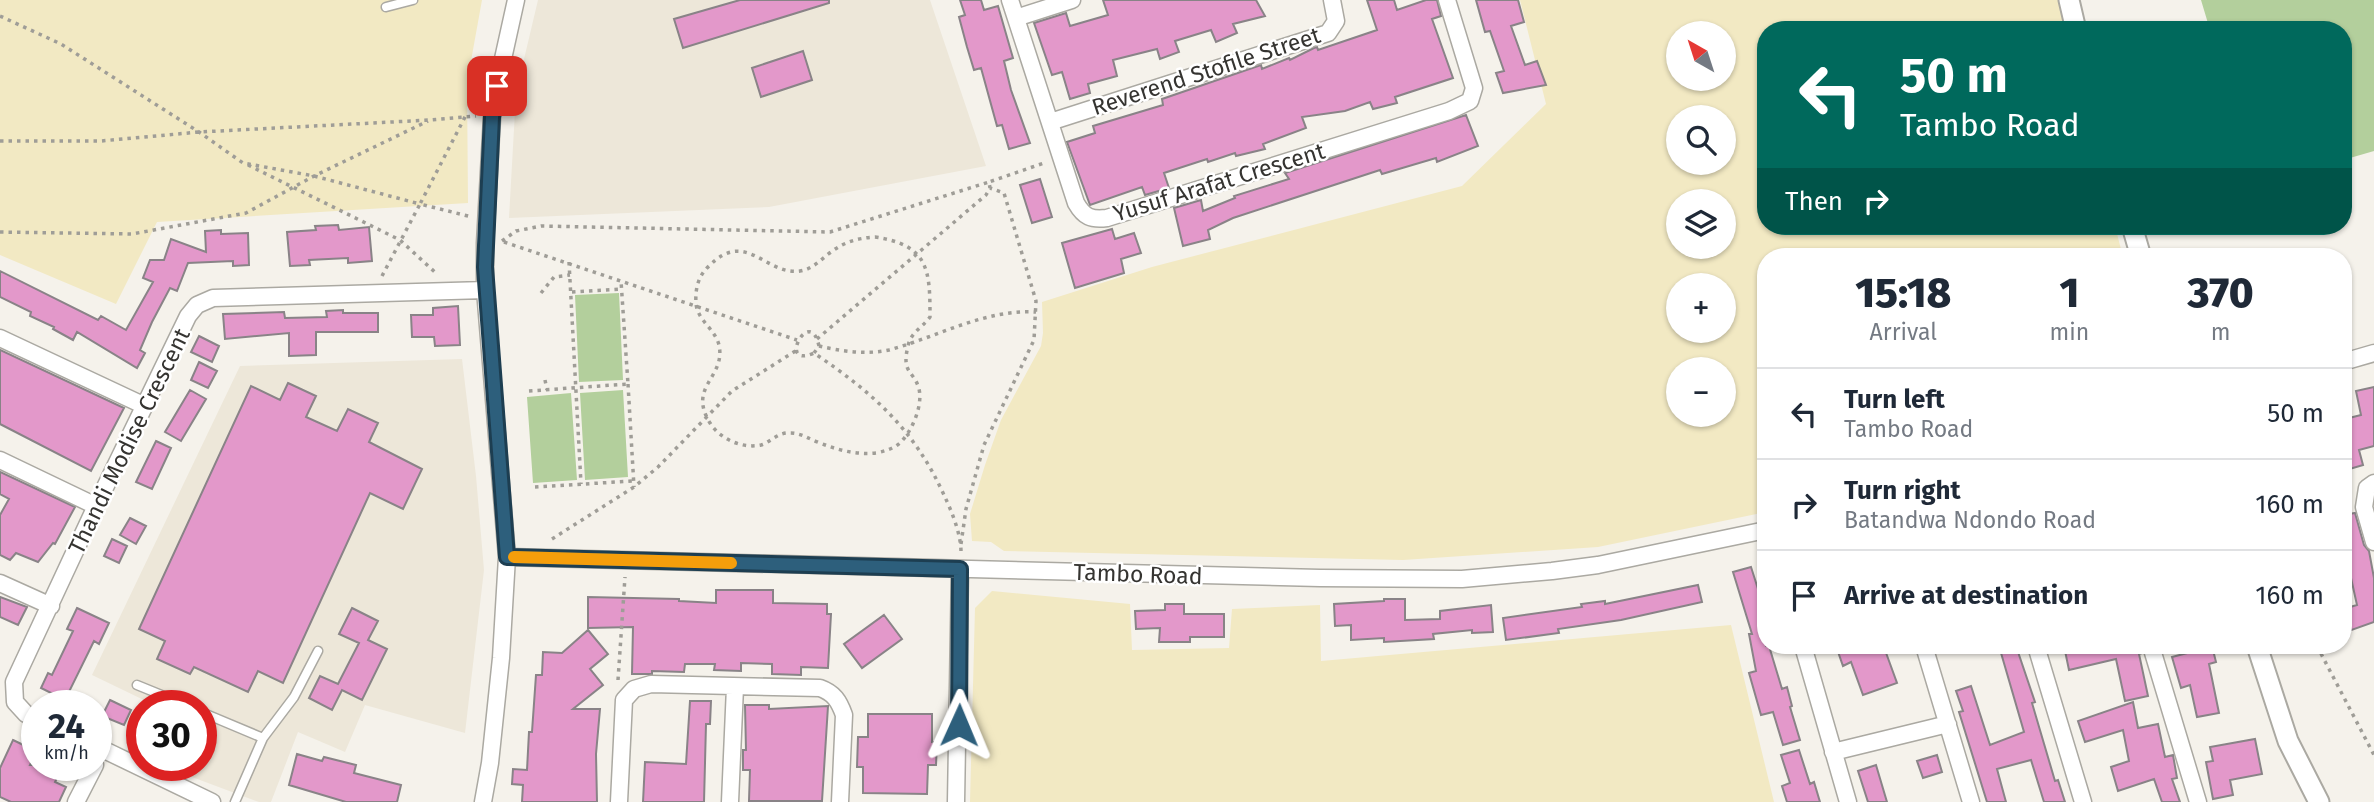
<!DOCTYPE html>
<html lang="en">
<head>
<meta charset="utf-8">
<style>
	body { margin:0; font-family:"Fira Sans",sans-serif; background:#f6f6f7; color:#1f2937; height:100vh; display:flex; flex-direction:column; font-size:26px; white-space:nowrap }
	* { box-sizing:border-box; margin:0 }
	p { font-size:23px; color:#747a83 }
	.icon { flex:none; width:38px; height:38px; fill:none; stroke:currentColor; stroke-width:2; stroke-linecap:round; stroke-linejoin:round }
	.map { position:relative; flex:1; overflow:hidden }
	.panel { position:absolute; left:1757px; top:248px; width:595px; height:406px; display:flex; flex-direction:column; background:#fff; border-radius:28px; box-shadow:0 2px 5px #0004 }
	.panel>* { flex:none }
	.guide { position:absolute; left:1757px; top:21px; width:595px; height:214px; border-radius:28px; box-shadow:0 2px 5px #0004; background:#00695c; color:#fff; overflow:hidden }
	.needle { width:46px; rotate:321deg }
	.fabs { position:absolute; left:1666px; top:21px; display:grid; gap:14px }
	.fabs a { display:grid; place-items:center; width:70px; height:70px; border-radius:50%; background:#fff; box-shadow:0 2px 5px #0004; font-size:35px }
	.speed { position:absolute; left:21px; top:690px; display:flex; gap:14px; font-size:35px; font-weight:700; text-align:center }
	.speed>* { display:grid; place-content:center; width:91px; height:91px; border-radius:50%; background:#fff; box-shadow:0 2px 5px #0004; line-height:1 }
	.speed small { font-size:18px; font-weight:400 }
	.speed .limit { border:10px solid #d22; background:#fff; color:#111 }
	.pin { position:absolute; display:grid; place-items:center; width:60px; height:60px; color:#fff; margin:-30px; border-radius:14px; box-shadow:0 4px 10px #0006 }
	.me { position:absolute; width:77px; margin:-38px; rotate:1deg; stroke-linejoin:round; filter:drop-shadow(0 0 5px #0008) }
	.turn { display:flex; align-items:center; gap:24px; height:147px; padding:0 28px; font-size:32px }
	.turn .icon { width:91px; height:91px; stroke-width:2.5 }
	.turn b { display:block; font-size:49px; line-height:60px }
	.then { display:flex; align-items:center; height:66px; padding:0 28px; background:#0003; gap:14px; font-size:26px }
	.eta { display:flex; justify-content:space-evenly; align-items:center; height:119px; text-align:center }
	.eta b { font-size:42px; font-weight:800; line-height:49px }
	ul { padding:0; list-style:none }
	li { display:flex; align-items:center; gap:21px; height:91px; padding:0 28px; border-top:2px solid #e0e1e3 }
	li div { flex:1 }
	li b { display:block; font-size:26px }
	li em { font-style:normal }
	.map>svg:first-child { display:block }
</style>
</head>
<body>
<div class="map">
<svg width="2374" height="802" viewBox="0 0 2374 802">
	<rect width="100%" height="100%" fill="#f5f2eb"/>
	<path fill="#ede7d9" d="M538 0H930L986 166 769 207 509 218 516 93Z
		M462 359 476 476 484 570 465 733 365 705 345 752 298 732 271 802H259L160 765H201V705H147L148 702 92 675 240 366Z"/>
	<path fill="#b3cf9c" d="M2201 0H2374V151L2343 160V30H2210Z
		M619 293 623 380 579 382 575 295Z
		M623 390 628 477 585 480 580 393Z
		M571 393 577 480 533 483 527 397Z"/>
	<path fill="#f2e9c3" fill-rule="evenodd" d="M0 0H482L467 83 468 203 157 222 116 304 0 255Z
		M1520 0H2061L2068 30H1766V226H2115L2123 257H1766V512L1598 547 1403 560 1004 551 991 542 972 541 970 514 985 465 1001 420 1041 346 1043 333 1042 302 1152 267 1462 186 1546 104ZM1678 33H1724V79H1678ZM1678 117H1724V163H1678ZM1678 201H1724V247H1678ZM1678 285H1724V331H1678ZM1678 369H1724V415H1678Z
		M992 591 1130 604 1132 650 1229 648 1232 609 1320 605 1321 661 1731 625 1774 802H970L975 608Z"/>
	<path fill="#e398ca" stroke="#898387" stroke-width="2" d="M740 0H829V3L683 48 674 19Z
		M960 0H981L984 10 998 6 1013 58 1004 61 1011 90 1030 143 1009 149 1002 125 997 126 981 68 974 70 967 47 959 17 965 15Z
		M1103 0H1256L1265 16 1233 24 1237 33 1216 42 1211 30 1175 41 1179 52 1160 59 1157 49 1113 60 1117 76 1088 84 1090 93 1070 99 1062 72 1052 75 1034 23 1066 13 1070 26 1108 15Z
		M1367 0H1394L1397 10 1426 0H1437L1441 16 1432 19 1453 78 1395 97 1397 103 1373 109 1370 102 1345 111 1302 117 1306 128 1263 144 1265 149 1236 156 1235 153 1208 162 1207 159 1164 173 1169 188 1145 195 1142 187 1090 205 1067 142 1095 133 1093 126 1163 105 1162 99 1261 65 1262 69 1289 58 1290 60 1314 48 1317 47 1318 50 1377 30Z
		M1476 0H1518L1524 22 1511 26 1525 65 1537 61 1546 85 1503 93 1496 73 1504 71 1490 31 1485 32Z
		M803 51 812 80 761 97 752 68Z
		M1466 115 1478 146 1437 162 1436 158 1382 174 1380 170 1233 218 1208 230 1210 239 1183 246 1174 208 1201 200 1203 211 1235 198 1234 196 1289 179 1285 173Z
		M1040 179 1052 217 1032 223 1020 185Z
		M338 225 339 230 369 227 372 261 348 263V258L309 260 310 265 290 266 287 232 316 230 315 226Z
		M1112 229 1115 239 1134 233 1141 253 1121 259 1124 273 1075 288 1062 243Z
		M221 230V234L248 233 249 265 233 266V261L188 263 177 291 170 288 152 322 140 350 145 353 137 368 77 332 73 340 53 329 54 327 30 316 31 312 0 297V271L98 320 101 316 126 330 153 282 143 278 150 260H164L171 239 206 252 205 231Z
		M458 306 460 345 435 346 434 337H412L411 315H433V308Z
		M343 310V313H378V332H316V355L289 356V333L225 339 223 314 284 312 285 318 327 317 326 311Z
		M199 336 219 346 212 362 191 352Z
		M0 350 124 408 91 471 0 424Z
		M199 362 217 371 208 388 191 380Z
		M288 383 316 396 306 417 337 431 348 409 378 423 369 442 422 469 403 509 370 493 283 683 258 671 248 692 194 667 190 674 157 659 165 641 139 629 251 386 280 400Z
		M2374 387V446L2359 450 2363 465 2343 471V412H2347L2349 418 2361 415 2356 391Z
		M190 390 206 399 181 441 165 432Z
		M156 441 171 448 152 489 136 482Z
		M0 472 75 507 55 544 53 543 38 562 16 553 10 560 0 555V515L9 499 0 494Z
		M2355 513 2364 545 2369 551 2374 578V622L2346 632 2343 609 2357 605 2343 542V515Z
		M130 518 146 526 136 544 120 535Z
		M112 539 127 546 119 563 104 556Z
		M1751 567 1766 614V646H1769L1782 689 1787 687 1792 706 1790 707 1800 740 1783 745 1773 712 1761 715 1749 673 1756 671 1749 634H1752L1733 572Z
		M1698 585 1702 602 1621 620 1558 629 1559 633 1506 640 1503 618 1582 607 1581 604 1605 601V604Z
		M716 590H773V603L827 604V614H831L828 668 801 667V675L772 674V664L741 663V671L714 670 715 664H685L684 672 652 671V674H632L633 627 588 628V597L679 599V601L716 603Z
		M0 597 27 607 18 625 0 617Z
		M1384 599H1405V620L1440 619V611L1491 605 1493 632 1472 633V630L1433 634 1434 639 1384 642V638L1351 640V625L1335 626 1334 604 1384 601Z
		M1165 604H1184V614H1224V637H1190V642H1159L1160 628 1136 629 1135 611 1165 610Z
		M77 608 109 623 99 644 94 641 65 700 41 688 48 673 52 675 73 631 67 629Z
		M352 608 378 621 368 640 387 649 362 700 342 690 332 710 309 698 320 676 338 684 359 643 339 634Z
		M884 615 902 639 862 668 844 644Z
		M588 630 608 654 590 669 603 685 573 709H600L596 754 597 802H522L523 785 512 784 513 769 527 770 529 732H532L536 675H542L543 652 562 653Z
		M1836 646H1891L1885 650 1897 683 1863 695 1851 662 1843 666Z
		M1999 646H2016L2035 702 2032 703 2055 781 2058 780 2065 802H2044L2031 760 1997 769 2006 802H1987L1959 712 1963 711 1956 691 1971 686 1990 745 2024 732Z
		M2064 646H2141L2142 653 2139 654 2148 696 2125 701 2116 659 2069 670Z
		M2193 646H2212L2216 662 2209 664 2219 713 2197 717 2190 685 2181 688 2172 657 2195 651Z
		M110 700 131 710 124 725 102 716Z
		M690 701H711L710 724H706L704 802H643L645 762 686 764Z
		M2133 702 2138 728 2158 724 2165 757 2173 755 2177 778 2172 779 2180 802H2162L2154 779 2118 791 2111 767 2129 761 2123 730 2085 742 2078 721Z
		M745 705H769V709L828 706 822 801H749L750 770H743V750H746Z
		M868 714H932V742H937L936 765H928L927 794 863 793V767H857L858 737H868Z
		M2255 739 2262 774 2230 780 2233 795 2213 799 2206 762 2213 761 2210 747Z
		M13 740 36 751 30 765H63L55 782 66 787 59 802H11L0 797V768Z
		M1799 750 1810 784 1814 782 1820 802H1787L1782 786 1790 783 1781 755Z
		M297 754 322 761 324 757 356 765 354 773 401 785 397 802H346L289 785Z
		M1937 755 1942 772 1923 778 1917 761Z
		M1876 765 1887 802H1868L1858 771Z"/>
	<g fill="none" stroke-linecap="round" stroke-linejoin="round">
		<defs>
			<path id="service" d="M386 7 413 0
				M137 685 186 705
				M201 712 263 738
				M235 802 263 738 294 697 318 651"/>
			<path id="minor" d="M1010 0 1076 203C1084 217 1091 220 1107 218L1449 111 1470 101 1474 88 1447 0
				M1016 18 1072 0
				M1050 122 1328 33 1336 21 1332 0
				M0 338 145 406
				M2343 362 2374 353
				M0 460 96 506
				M2374 483 2367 488 2364 507 2374 542
				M507 557 1320 578 1462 579 1552 571 1598 565 1766 530
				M0 583 51 606
				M1803 646 1848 802
				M1924 646 1971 802
				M2036 646 2083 802
				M2151 646 2198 802
				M37 719 26 714 15 702 14 682 96 506 188 316 197 305 213 298 485 290
				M96 746 212 802
				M1833 752 1948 724
				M76 802 95 765
				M483 802 490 763 501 658 507 557 485 290V243L492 117 497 86 516 0
				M619 802 624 700 634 689 651 684 820 688C834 693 839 701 844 715L840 802
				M730 802 735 687
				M956 802 960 569"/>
			<path id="tertiary" d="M2069 0 2076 30
				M2132 226 2141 257
				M2257 646 2288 741 2319 802"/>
		</defs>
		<use href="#service" stroke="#aba9a2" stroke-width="11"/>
		<use href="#minor" stroke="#aba9a2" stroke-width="19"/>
		<use href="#tertiary" stroke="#aba9a2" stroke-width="23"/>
		<path stroke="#9f9d97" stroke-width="3.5" stroke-dasharray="3.5 5" stroke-linecap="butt" d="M0 16 61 44 199 132 243 163 314 176 420 204 466 115
			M0 141H101L199 132 430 120 476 116
			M248 165 400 240 437 274
			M0 232 132 234 246 213 314 176 428 121
			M875 237C929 245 930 270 930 317 922 328 911 332 908 346 901 374 914 370 919 389 923 406 912 431 900 443 893 449 885 451 876 453 856 455 838 450 820 443 809 439 801 433 790 433 778 432 771 442 761 445 742 449 720 439 710 423 687 386 726 378 719 345 715 329 698 321 696 304 695 289 698 276 709 266 746 228 766 276 800 271 813 269 820 260 831 252 844 242 858 238 875 237Z
			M502 241 516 231 541 226 830 232 989 182
			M504 242 797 340
			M569 262 581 484
			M382 276 420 204 472 217
			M572 292 622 289
			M541 293 554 277 570 275
			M817 339 986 195 990 188 989 182 1044 163
			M819 346C840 351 867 355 889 350 937 337 985 309 1036 312
			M814 353 819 346C810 304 776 370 814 353 873 393 914 429 944 495 952 512 961 534 961 552
			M545 380 547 390
			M628 384 634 487
			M529 391 628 384 621 281
			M535 487 633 481
			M552 539 634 487 658 467 732 391 797 350
			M961 544 966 509 984 445 1034 340 1036 301 1004 193 990 188
			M2317 646 2374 755
			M618 680 625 577"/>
		<use href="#service" stroke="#fff" stroke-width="8"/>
		<use href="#minor" stroke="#fff" stroke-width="16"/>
		<use href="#tertiary" stroke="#fff" stroke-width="19"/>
	</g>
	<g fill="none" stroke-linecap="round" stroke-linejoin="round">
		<defs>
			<path id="route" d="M497 86 492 117 485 267 507 557 960 569 959 725"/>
		</defs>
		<use href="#route" stroke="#1d3e51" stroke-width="18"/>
		<use href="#route" stroke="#2d5f7c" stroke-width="12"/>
		<path stroke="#f59e0b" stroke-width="12" d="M514 557 731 563"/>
	</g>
	<g text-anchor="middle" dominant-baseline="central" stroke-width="5" stroke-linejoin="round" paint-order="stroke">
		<g font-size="23" fill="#353431" stroke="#fff">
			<text transform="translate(1206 71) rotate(-18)">Reverend Stofile Street</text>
			<text transform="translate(1219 182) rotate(-17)">Yusuf Arafat Crescent</text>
			<text transform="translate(129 441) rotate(-64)">Thandi Modise Crescent</text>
			<text transform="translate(1138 574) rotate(2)">Tambo Road</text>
		</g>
	</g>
</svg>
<div class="fabs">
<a><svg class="needle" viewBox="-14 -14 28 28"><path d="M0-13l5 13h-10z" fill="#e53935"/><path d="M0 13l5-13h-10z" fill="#747a83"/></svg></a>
<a><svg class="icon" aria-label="search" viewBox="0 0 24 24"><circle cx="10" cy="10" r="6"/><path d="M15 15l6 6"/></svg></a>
<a><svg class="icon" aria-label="layers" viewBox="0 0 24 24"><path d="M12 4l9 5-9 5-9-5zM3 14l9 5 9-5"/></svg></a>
<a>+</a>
<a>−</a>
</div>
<div class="speed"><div>24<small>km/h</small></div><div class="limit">30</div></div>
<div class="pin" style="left:497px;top:86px;background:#d93025"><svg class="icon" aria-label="arrive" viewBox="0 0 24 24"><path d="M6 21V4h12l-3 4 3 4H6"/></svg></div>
<svg class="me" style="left:959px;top:725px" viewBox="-20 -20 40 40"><path d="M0-17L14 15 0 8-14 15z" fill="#2d5f7c" stroke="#fff" stroke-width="4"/></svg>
<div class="guide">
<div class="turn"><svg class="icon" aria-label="left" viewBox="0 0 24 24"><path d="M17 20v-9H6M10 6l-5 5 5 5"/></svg><div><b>50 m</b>Tambo Road</div></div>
<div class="then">Then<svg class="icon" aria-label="right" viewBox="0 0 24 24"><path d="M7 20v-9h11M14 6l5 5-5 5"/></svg></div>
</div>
<section class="panel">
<div class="eta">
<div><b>15:18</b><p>Arrival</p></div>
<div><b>1</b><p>min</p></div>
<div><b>370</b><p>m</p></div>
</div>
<ul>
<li><svg class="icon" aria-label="left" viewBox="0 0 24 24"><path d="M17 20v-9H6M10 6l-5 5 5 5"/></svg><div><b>Turn left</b><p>Tambo Road</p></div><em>50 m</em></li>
<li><svg class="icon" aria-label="right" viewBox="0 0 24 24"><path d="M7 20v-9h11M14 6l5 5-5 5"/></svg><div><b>Turn right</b><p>Batandwa Ndondo Road</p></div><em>160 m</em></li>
<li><svg class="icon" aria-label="arrive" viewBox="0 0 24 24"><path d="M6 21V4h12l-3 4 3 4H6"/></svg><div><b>Arrive at destination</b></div><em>160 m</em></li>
</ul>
</section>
</div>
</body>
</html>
